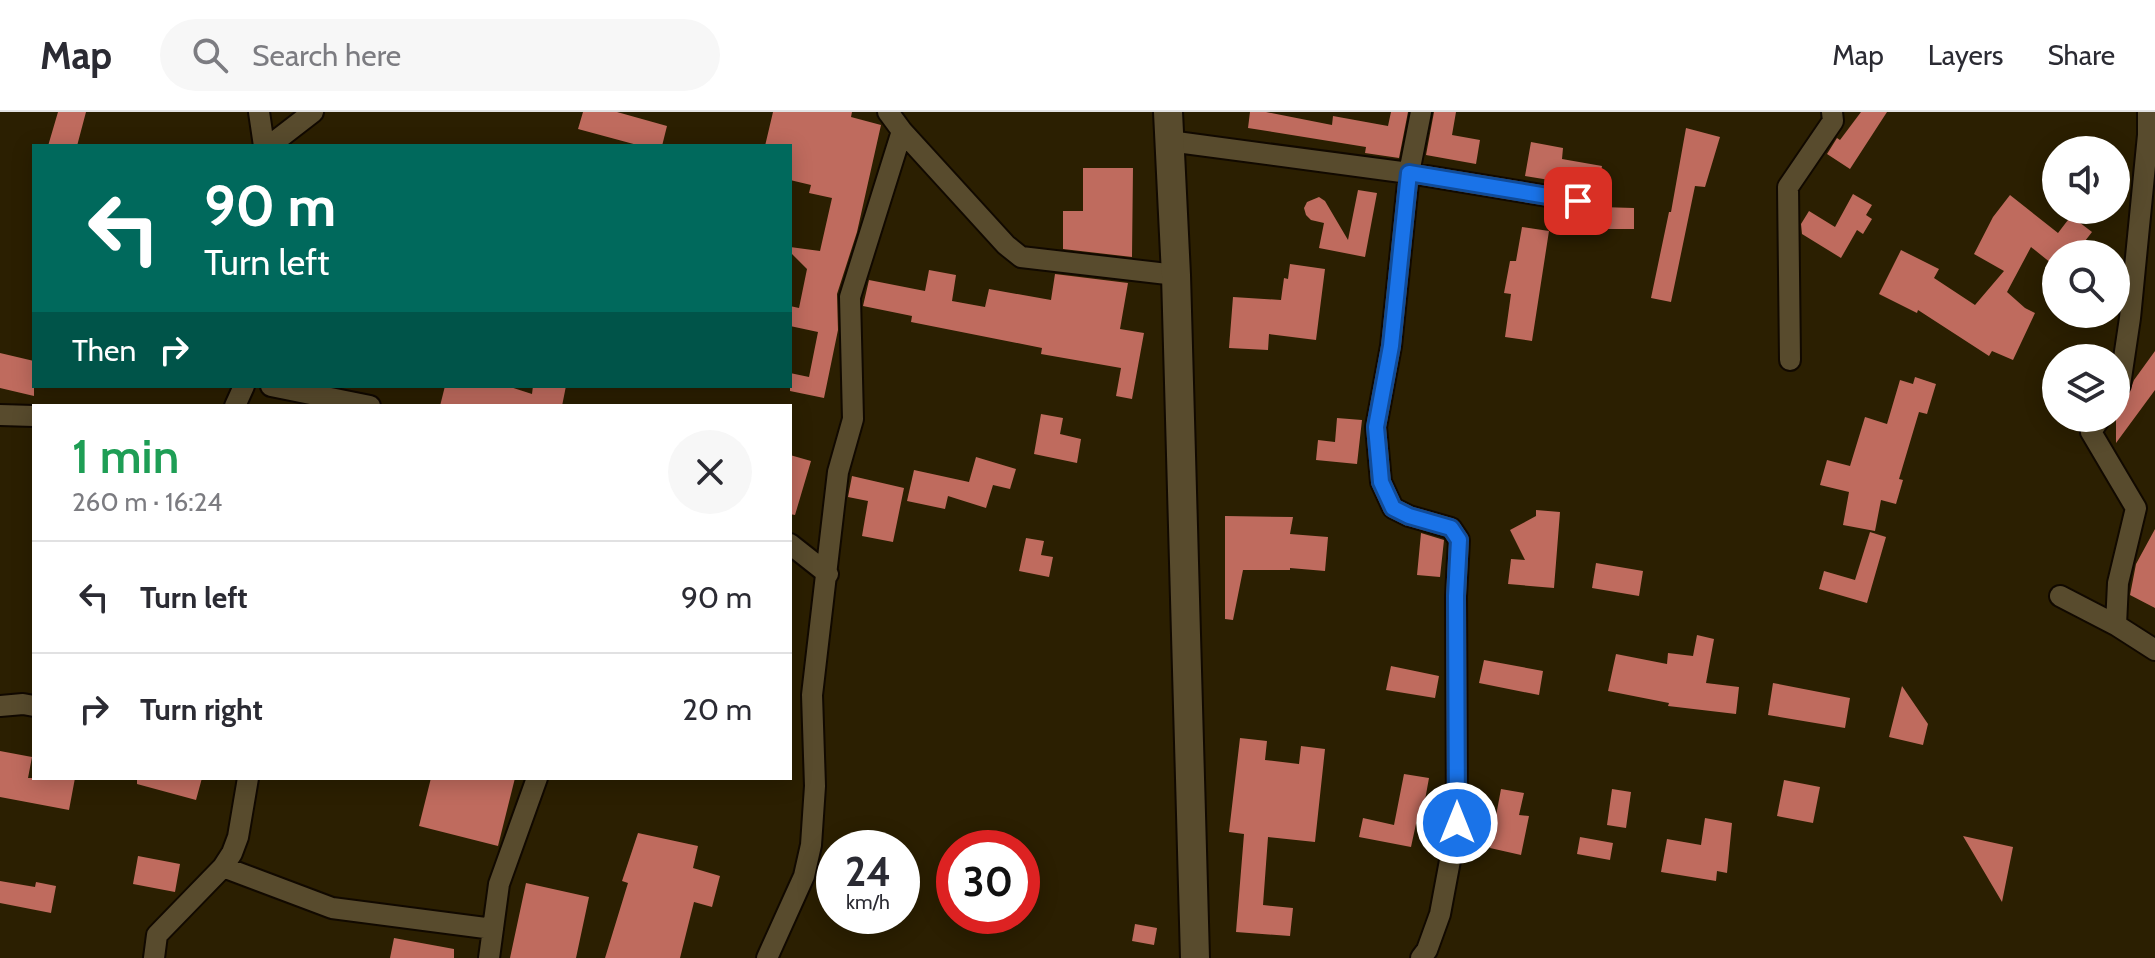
<!DOCTYPE html>
<html lang="en">
<head>
<meta charset="utf-8">
<style>
	body { margin:0; font-family:Cabin,sans-serif; background:#f7f7f7; color:#2b2b33; height:100vh; display:flex; flex-direction:column; font-size:30px; white-space:nowrap }
	* { box-sizing:border-box; margin:0 }
	p { font-size:26px; color:#7c7c81 }
	.icon { flex:none; width:44px; height:44px; fill:none; stroke:currentColor; stroke-width:2; stroke-linecap:round; stroke-linejoin:round }
	.map { position:relative; flex:1; overflow:hidden }
	.sheet { position:absolute; left:32px; top:292px; width:760px; height:376px; display:flex; flex-direction:column; background:#fff; border-radius:0px; box-shadow:0 4px 20px #0003 }
	.sheet>* { flex:none }
	.banner { position:absolute; left:32px; top:32px; width:760px; height:244px; border-radius:0px; box-shadow:0 4px 20px #0003; background:#00695c; color:#fff; overflow:hidden }
	.tools { position:absolute; left:2042px; top:24px; display:grid; gap:16px }
	.tools a { display:grid; place-items:center; width:88px; height:88px; border-radius:50%; background:#fff; box-shadow:0 4px 20px #0003; font-size:40px }
	.speed { position:absolute; left:816px; top:718px; display:flex; gap:16px; font-size:40px; font-weight:700; text-align:center }
	.speed>* { display:grid; place-content:center; width:104px; height:104px; border-radius:50%; background:#fff; box-shadow:0 4px 20px #0003; line-height:1 }
	.speed small { font-size:20px; font-weight:400 }
	.speed .limit { border:12px solid #d22; background:#fff; color:#111 }
	.pin { position:absolute; display:grid; place-items:center; width:68px; height:68px; color:#fff; margin:-34px; border-radius:16px; box-shadow:0 4px 12px #0006 }
	.me { position:absolute; width:88px; margin:-44px; rotate:0deg; stroke-linejoin:round; filter:drop-shadow(0 0 6px #0008) }
	.turn { display:flex; align-items:center; gap:28px; height:168px; padding:0 40px; font-size:36px }
	.turn .icon { width:104px; height:104px; stroke-width:2.5 }
	.turn b { display:block; font-size:56px; line-height:68px }
	.then { display:flex; align-items:center; height:76px; padding:0 40px; background:#0003; gap:16px; font-size:30px }
	.round { display:grid; place-items:center; flex:none; width:84px; height:84px; border-radius:42px; background:#f7f7f7 }
	.head { display:flex; align-items:center; justify-content:space-between; height:136px; padding:0 40px }
	h1 { font-size:48px; font-weight:600; line-height:60px; color:#1e9e55 }
	ul { padding:0; list-style:none }
	li { display:flex; align-items:center; gap:24px; height:112px; padding:0 40px; border-top:2px solid #e1e1e2 }
	li div { flex:1 }
	li b { display:block; font-size:30px }
	li em { font-style:normal }
	header { display:flex; align-items:center; gap:48px; box-sizing:border-box; height:112px; padding:0 40px; background:#fff; border-bottom:2px solid #e1e1e2 }
	header strong { font-size:38px }
	nav { display:flex; gap:44px; margin-inline-start:auto; font-size:28px }
	.search { width:560px; height:72px; background:#f7f7f7; display:flex; align-items:center; gap:20px; box-sizing:border-box; padding:0 28px; border-radius:44px; color:#7c7c81; font-size:30px }
	.map>svg:first-child { display:block }
</style>
</head>
<body>
<header>
<strong>Map</strong>
<div class="search"><svg class="icon" aria-label="search" viewBox="0 0 24 24"><circle cx="10" cy="10" r="6"/><path d="M15 15l6 6"/></svg>Search here</div>
<nav><a>Map</a><a>Layers</a><a>Share</a></nav>
</header>
<div class="map">
<svg width="2155" height="846" viewBox="0 0 2155 846">
	<rect width="100%" height="100%" fill="#2b1f01"/>
	<path fill="#bf6b5e" d="M58 0H86L77 34H48Z
		M583 0H617L667 14 662 34H641L578 17Z
		M773 0H852L851 5 881 13 857 120 837 182 838 218 824 286 790 279V261L809 265 818 220 790 214V194L799 196 807 157 790 140V135L820 139 832 86 809 81 811 73 790 68V34H765Z
		M1250 0H1266L1332 13 1333 4 1388 14 1391 0H1408L1399 46 1365 41 1366 35 1248 16Z
		M1434 0H1456L1452 23 1480 28 1476 52 1426 43Z
		M1861 0H1887L1850 57 1827 42 1837 26 1840 28Z
		M1686 16 1720 25 1705 75 1695 74 1671 190 1651 186 1669 100H1671Z
		M1531 30 1563 36 1562 47 1602 54 1598 76 1525 64Z
		M1083 56H1133L1132 145 1063 137V99H1083Z
		M1358 78 1377 81 1365 145 1319 136 1324 111 1311 108 1306 103 1304 96 1307 90 1319 85 1325 89 1348 128Z
		M1853 82 1872 93 1866 103 1872 107 1863 122 1857 118 1841 146 1802 122 1801 112 1809 99 1835 115Z
		M2010 83 2058 121 2071 104 2092 120 2075 142H2056V155L2031 135 2007 180 2025 196 2035 201 2013 248 1992 239 1989 244 1918 198 1917 201 1879 182 1901 138 1939 157 1934 166 1975 193 2004 159 1974 142 1993 105Z
		M1600 95 1634 96V117H1599Z
		M1522 115 1549 119 1532 229 1505 225 1511 182 1504 181 1510 149H1516Z
		M1290 152 1325 157 1316 228 1269 222 1268 238 1229 236 1233 185 1281 188 1284 166 1288 167Z
		M929 158 956 163 952 189 985 195 989 177 1051 188 1055 162 1128 171 1120 217 1144 221 1132 287 1116 284 1121 256 1041 242 1042 236 911 210 912 204 863 194 869 168 925 179Z
		M2155 239V278L2116 331V292L2127 286 2134 268Z
		M0 241 34 249V284L0 276Z
		M1915 265 1936 272 1927 302 1919 300 1899 367 1903 368 1896 392 1881 388 1875 419 1843 413 1849 380 1820 373 1827 348 1850 354 1865 305 1887 312 1900 268 1913 272Z
		M445 274H507L532 282 533 274H566L562 294H440Z
		M1041 302 1063 306 1060 322 1081 327 1077 351 1034 342Z
		M1337 306 1362 308 1357 352 1316 348 1318 328 1335 330Z
		M790 343 811 349 795 403 790 402Z
		M976 345 1016 357 1010 377 993 373 986 396 948 384 945 397 907 389 914 358 969 370Z
		M852 364 904 376 893 430 862 424 868 389 848 385Z
		M1536 398 1560 400 1554 476 1508 472 1511 447 1525 448 1510 418 1536 404Z
		M1225 404 1293 405 1290 422 1328 425 1325 459 1290 456V458H1243L1233 508 1225 507Z
		M2155 417V496L2130 483 2136 452Z
		M1870 420 1886 425 1867 491 1819 477 1824 459 1855 468Z
		M1421 421 1444 428 1440 465 1417 463Z
		M1026 426 1044 429 1041 443 1053 445 1049 465 1019 459Z
		M1596 451 1643 459 1639 484 1592 476Z
		M1697 523 1714 527 1706 571 1739 575 1736 602 1668 594 1669 591 1608 579 1616 542 1667 552 1668 541 1693 544Z
		M1484 548 1543 559 1539 583 1479 571Z
		M1391 554 1439 564 1435 586 1386 578Z
		M1773 571 1850 586 1845 616 1768 603Z
		M1902 574 1928 612 1923 633 1889 625Z
		M1240 626 1267 629 1265 648 1299 652 1301 634 1325 637 1315 730 1268 725 1263 793 1293 796 1290 824 1236 820 1244 722 1229 720Z
		M0 639 32 645 28 666H75L69 698 0 685Z
		M1404 662 1429 666 1423 699 1419 698 1411 735 1359 725 1363 706 1394 713Z
		M137 666H202L196 688 137 672Z
		M431 666H515L498 734 419 714Z
		M1784 668 1820 675 1813 711 1777 704Z
		M1501 677 1524 681 1519 703 1529 704 1521 743 1490 736Z
		M1612 677 1631 680 1626 716 1607 713Z
		M1705 706 1732 711 1727 761 1717 759 1716 769 1661 760 1667 727 1701 733Z
		M638 721 698 734 693 756 720 764 712 795 694 790 680 846H605L628 771 622 769Z
		M1963 724 2013 735 2002 790Z
		M1580 725 1613 731 1610 748 1577 742Z
		M138 744 180 752 175 780 133 772Z
		M0 769 35 775 36 770 56 774 51 801 0 791Z
		M526 771 589 785 576 846H510Z
		M1135 812 1157 816 1154 833 1132 829Z
		M394 826 454 837V846H390Z"/>
	<g fill="none" stroke-linecap="round" stroke-linejoin="round">
		<defs>
			<path id="street" d="M259 0 264 34
				M888 0 902 19 1006 133 1021 145 1176 163
				M1169 29 1409 61 1578 89
				M269 34 313 0
				M1790 248 1788 75 1833 9 1832 0
				M271 274 370 294
				M2116 279 2120 273 2130 206 2148 23V0
				M235 294 244 274
				M0 303 34 304
				M2100 306 2091 320 2136 396 2118 471 2116 513
				M790 432 828 462
				M2060 484 2116 513 2155 538
				M0 594 23 592 34 594
				M223 755 332 796 493 817
				M154 846 157 823 223 755 232 741 238 725 248 666
				M489 846 499 772 537 666
				M767 846 804 764 811 733 815 674 812 583 838 360 853 307 850 185 902 19
				M1421 846 1427 838 1440 802 1457 711 1456 484 1459 428 1451 416 1409 404 1393 396 1381 370 1376 315 1391 234 1409 61 1421 0"/>
			<path id="secondary" d="M1168 0 1176 163 1195 846"/>
		</defs>
		<use href="#street" stroke="#110900" stroke-width="24"/>
		<use href="#secondary" stroke="#110900" stroke-width="32"/>
		<use href="#street" stroke="#584b2d" stroke-width="20"/>
		<use href="#secondary" stroke="#584b2d" stroke-width="28"/>
	</g>
	<g fill="none" stroke-linecap="round" stroke-linejoin="round">
		<defs>
			<path id="route" d="M1457 711 1456 484 1459 428 1451 416 1409 404 1393 396 1381 370 1376 315 1391 234 1409 61 1578 89"/>
		</defs>
		<use href="#route" stroke="#114b97" stroke-width="20"/>
		<use href="#route" stroke="#1a73e8" stroke-width="14"/>
	</g>
</svg>
<div class="tools">
<a><svg class="icon" aria-label="sound" viewBox="0 0 24 24"><path d="M4 9h4l5-4v14l-5-4H4zM17 9q2 3 0 6"/></svg></a>
<a><svg class="icon" aria-label="search" viewBox="0 0 24 24"><circle cx="10" cy="10" r="6"/><path d="M15 15l6 6"/></svg></a>
<a><svg class="icon" aria-label="layers" viewBox="0 0 24 24"><path d="M12 4l9 5-9 5-9-5zM3 14l9 5 9-5"/></svg></a>
</div>
<div class="speed"><div>24<small>km/h</small></div><div class="limit">30</div></div>
<div class="pin" style="left:1578px;top:89px;background:#d93025"><svg class="icon" aria-label="arrive" viewBox="0 0 24 24"><path d="M6 21V4h12l-3 4 3 4H6"/></svg></div>
<svg class="me" style="left:1457px;top:711px" viewBox="-20 -20 40 40"><circle r="17" fill="#1a73e8" stroke="#fff" stroke-width="3"/><path d="M0-11L8 9 0 5-8 9z" fill="#fff"/></svg>
<div class="banner">
<div class="turn"><svg class="icon" aria-label="left" viewBox="0 0 24 24"><path d="M17 20v-9H6M10 6l-5 5 5 5"/></svg><div><b>90 m</b>Turn left</div></div>
<div class="then">Then<svg class="icon" aria-label="right" viewBox="0 0 24 24"><path d="M7 20v-9h11M14 6l5 5-5 5"/></svg></div>
</div>
<section class="sheet">
<div class="head"><div><h1>1 min</h1><p>260 m · 16:24</p></div><a class="round"><svg class="icon" aria-label="close" viewBox="0 0 24 24"><path d="M6 6l12 12M18 6L6 18"/></svg></a></div>
<ul>
<li><svg class="icon" aria-label="left" viewBox="0 0 24 24"><path d="M17 20v-9H6M10 6l-5 5 5 5"/></svg><div><b>Turn left</b></div><em>90 m</em></li>
<li><svg class="icon" aria-label="right" viewBox="0 0 24 24"><path d="M7 20v-9h11M14 6l5 5-5 5"/></svg><div><b>Turn right</b></div><em>20 m</em></li>
</ul>
</section>
</div>
</body>
</html>
